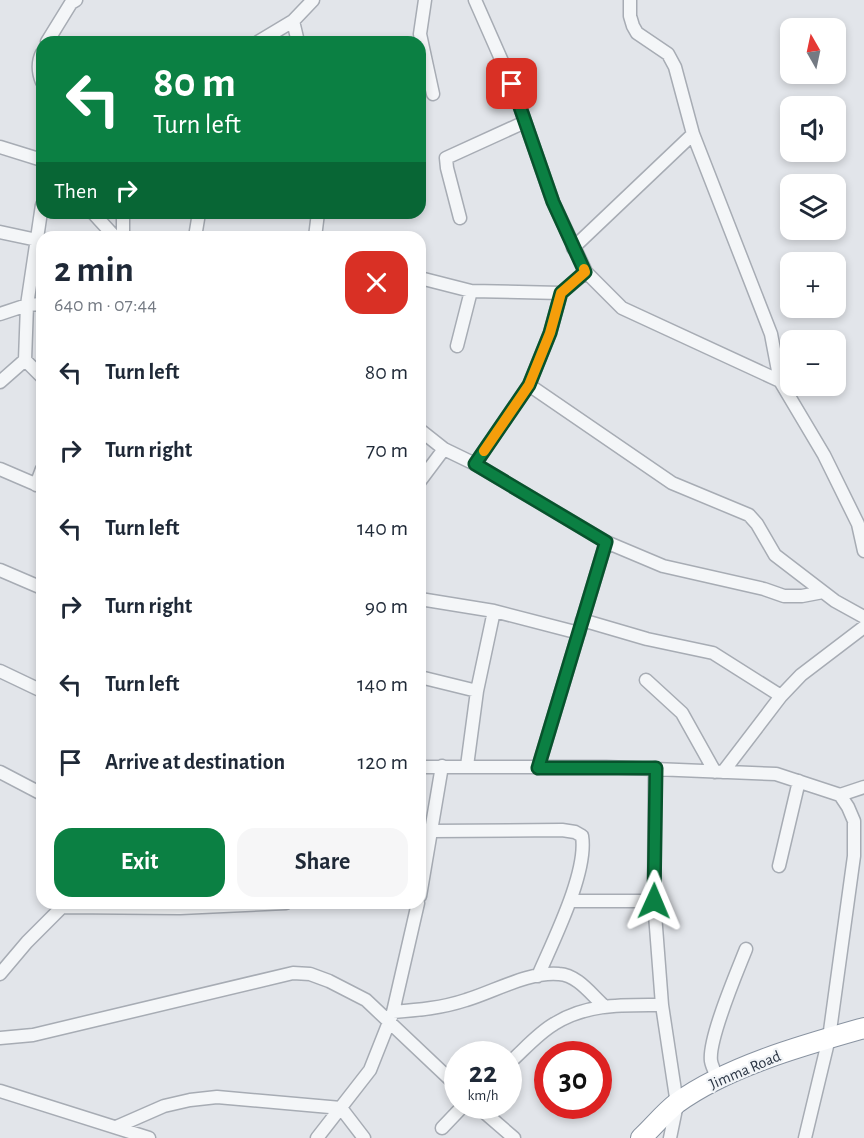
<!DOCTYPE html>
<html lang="en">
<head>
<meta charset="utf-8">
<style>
	body { margin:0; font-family:"Alegreya Sans",sans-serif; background:#f6f6f7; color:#1f2937; height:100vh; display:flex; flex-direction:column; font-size:22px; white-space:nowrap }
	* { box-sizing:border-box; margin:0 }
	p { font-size:20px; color:#747a83 }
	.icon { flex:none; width:33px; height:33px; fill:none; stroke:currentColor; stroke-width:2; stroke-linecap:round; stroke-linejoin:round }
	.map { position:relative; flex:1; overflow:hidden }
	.sheet { position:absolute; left:36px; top:231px; width:390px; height:678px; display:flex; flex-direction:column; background:#fff; border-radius:18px; box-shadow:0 3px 9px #0003 }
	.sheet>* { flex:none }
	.top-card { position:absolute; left:36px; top:36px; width:390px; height:183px; border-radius:18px; box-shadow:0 3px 9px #0003; background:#0b8043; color:#fff; overflow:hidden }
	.needle { width:39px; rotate:351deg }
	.fabs { position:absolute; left:780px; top:18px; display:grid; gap:12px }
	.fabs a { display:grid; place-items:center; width:66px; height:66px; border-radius:12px; background:#fff; box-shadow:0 3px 9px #0003; font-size:30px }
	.speed { position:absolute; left:444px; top:1041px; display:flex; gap:12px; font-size:30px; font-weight:700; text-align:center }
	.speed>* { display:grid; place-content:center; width:78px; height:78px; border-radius:50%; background:#fff; box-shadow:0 3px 9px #0003; line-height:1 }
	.speed small { font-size:15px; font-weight:400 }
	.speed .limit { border:9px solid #d22; background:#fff; color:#111 }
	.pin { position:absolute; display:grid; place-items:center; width:51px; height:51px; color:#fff; margin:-26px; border-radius:12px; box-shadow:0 3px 9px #0006 }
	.me { position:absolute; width:66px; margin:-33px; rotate:1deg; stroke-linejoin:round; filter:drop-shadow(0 0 4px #0008) }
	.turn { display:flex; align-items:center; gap:21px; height:126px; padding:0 18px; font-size:27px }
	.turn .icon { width:78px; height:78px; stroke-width:2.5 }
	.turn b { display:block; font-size:42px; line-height:51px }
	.then { display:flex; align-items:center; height:57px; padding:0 18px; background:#0003; gap:12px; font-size:22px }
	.round { display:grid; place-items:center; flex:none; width:63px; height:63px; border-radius:18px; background:#f6f6f7 }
	.head { display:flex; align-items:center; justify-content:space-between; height:102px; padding:0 18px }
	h1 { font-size:36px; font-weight:700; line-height:45px }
	.primary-button { display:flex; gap:12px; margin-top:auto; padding:12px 18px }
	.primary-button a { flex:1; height:69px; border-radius:18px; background:#0b8043; color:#fff; font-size:24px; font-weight:700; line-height:69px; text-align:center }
	.primary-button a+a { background:#f6f6f7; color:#1f2937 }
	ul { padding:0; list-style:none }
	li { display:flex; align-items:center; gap:18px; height:78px; padding:0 18px }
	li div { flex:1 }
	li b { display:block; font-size:22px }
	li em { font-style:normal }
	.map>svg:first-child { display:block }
</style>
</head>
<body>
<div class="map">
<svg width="864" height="1138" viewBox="0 0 864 1138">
	<rect width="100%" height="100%" fill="#e2e5ea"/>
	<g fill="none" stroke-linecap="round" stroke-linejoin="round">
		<defs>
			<path id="minor" d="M425 0 420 34 433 94
				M475 0 512 84 553 202 586 272 622 308 780 381
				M630 0V16L633 26 637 33 668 54 675 67 693 134 771 334 780 381 824 455 858 524 864 551
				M293 21 298 42
				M47 42 71 3 76 0
				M258 42 293 21 313 0
				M42 53C37 63 38 72 42 82
				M0 147 42 160
				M93 213 115 237
				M460 218 447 168 446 158 525 122
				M0 232 37 240
				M123 237V213
				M195 237 199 213
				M315 237 318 213
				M573 248 693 134
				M420 278 471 291 561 293
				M0 314 27 305 42 304
				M457 346 471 291
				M25 360 42 377
				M0 382 25 360 27 305 42 205
				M529 385 672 483 749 515 757 524 775 555 835 601 864 617
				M420 430 444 449 475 464 606 542 663 566 764 589 784 596H802L823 592
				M475 464 529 385 550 333 561 293 586 272
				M0 469 42 487
				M420 481 444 449
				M36 485 42 469
				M0 570 42 588
				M420 599 494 611 579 633
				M582 620 647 639 713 653 781 696
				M0 671 42 691
				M420 677 477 691
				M646 680 682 713 715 772
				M467 766 477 691 494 611
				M420 767H606L776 774 840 795 848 807 854 821V856L829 1038 805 1138
				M538 768 606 542
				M655 768 654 901 662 1005 677 1104 670 1138
				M0 772 42 794
				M723 772 781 696 801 675 864 627
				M840 795 864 787
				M431 831 562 830 575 832 582 836C588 872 553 941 538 976
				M779 866 799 781
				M420 896 442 766
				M571 901H654
				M63 907 180 908 286 903
				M0 974 27 942 66 903
				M393 1012C418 1010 442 1008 466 1000 493 992 530 971 559 974 577 975 590 993 603 1005
				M0 1038 33 1035 293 973 310 974 329 981 366 1000 458 1087
				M508 1064C523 1051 537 1034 554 1024 587 1003 624 1005 662 1005
				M718 1079C716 1074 712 1067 711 1061 708 1039 737 972 746 949
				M0 1091 149 1138
				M477 1106 514 1138
				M116 1127 164 1106 190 1100 217 1097 341 1108 364 1138
				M442 1128 463 1106
				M317 1138 370 1070 393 1012 418 903"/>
			<path id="trunk" d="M641 1138C653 1127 664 1113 677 1103 728 1066 804 1045 864 1028"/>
		</defs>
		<use href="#minor" stroke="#a7acb4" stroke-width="15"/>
		<use href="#trunk" stroke="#8993a1" stroke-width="22"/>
		<use href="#minor" stroke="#f4f6f8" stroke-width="12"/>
		<use href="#trunk" stroke="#fff" stroke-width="20"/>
	</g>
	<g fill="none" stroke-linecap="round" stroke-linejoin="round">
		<defs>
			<path id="route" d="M512 84 553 202 585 272 561 293 550 333 529 385 475 464 606 542 538 768H656L654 901"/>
		</defs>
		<use href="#route" stroke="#07532c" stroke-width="15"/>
		<use href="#route" stroke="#0b8043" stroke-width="10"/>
		<path stroke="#f59e0b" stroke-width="10" d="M484 451 529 385 550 333 561 293 585 272 584 269"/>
	</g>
	<g text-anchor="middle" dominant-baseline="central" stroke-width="4.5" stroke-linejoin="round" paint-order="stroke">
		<g font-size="16" fill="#293342" stroke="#f1f4f7">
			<text transform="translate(745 1070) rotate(-23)">Jimma Road</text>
		</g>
	</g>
</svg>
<div class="fabs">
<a><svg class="needle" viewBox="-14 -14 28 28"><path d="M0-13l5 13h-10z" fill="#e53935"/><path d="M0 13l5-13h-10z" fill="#747a83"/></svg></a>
<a><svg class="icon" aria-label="sound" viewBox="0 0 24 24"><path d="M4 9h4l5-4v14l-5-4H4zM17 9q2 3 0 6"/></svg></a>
<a><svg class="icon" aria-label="layers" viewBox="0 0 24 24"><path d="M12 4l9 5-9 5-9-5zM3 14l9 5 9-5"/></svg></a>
<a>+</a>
<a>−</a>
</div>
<div class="speed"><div>22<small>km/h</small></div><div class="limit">30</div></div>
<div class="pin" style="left:512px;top:84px;background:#d93025"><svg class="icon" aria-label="arrive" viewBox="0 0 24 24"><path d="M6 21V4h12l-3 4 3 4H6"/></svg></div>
<svg class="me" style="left:654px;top:901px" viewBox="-20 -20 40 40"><path d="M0-17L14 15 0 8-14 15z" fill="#0b8043" stroke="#fff" stroke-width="4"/></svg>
<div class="top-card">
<div class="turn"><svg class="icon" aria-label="left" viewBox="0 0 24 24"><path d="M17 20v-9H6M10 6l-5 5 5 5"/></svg><div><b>80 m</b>Turn left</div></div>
<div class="then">Then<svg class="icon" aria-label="right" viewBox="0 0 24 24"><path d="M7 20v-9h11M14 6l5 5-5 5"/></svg></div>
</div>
<section class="sheet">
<div class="head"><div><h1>2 min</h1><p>640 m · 07:44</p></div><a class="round" style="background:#d93025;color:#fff"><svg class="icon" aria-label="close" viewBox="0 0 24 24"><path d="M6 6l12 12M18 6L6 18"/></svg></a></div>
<ul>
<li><svg class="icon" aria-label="left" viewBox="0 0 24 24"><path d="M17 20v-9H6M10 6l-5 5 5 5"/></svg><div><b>Turn left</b></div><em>80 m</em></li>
<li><svg class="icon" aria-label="right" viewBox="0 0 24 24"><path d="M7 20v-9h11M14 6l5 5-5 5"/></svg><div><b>Turn right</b></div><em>70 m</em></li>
<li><svg class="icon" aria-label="left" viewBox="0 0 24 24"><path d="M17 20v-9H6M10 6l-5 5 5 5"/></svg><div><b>Turn left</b></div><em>140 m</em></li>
<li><svg class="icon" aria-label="right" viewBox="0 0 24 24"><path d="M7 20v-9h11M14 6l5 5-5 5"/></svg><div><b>Turn right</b></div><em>90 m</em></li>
<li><svg class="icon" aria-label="left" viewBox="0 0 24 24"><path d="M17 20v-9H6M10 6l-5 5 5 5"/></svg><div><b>Turn left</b></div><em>140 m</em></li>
<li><svg class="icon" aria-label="arrive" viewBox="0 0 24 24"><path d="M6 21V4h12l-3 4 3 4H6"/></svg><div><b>Arrive at destination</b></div><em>120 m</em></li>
</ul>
<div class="primary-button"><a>Exit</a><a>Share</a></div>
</section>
</div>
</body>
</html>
